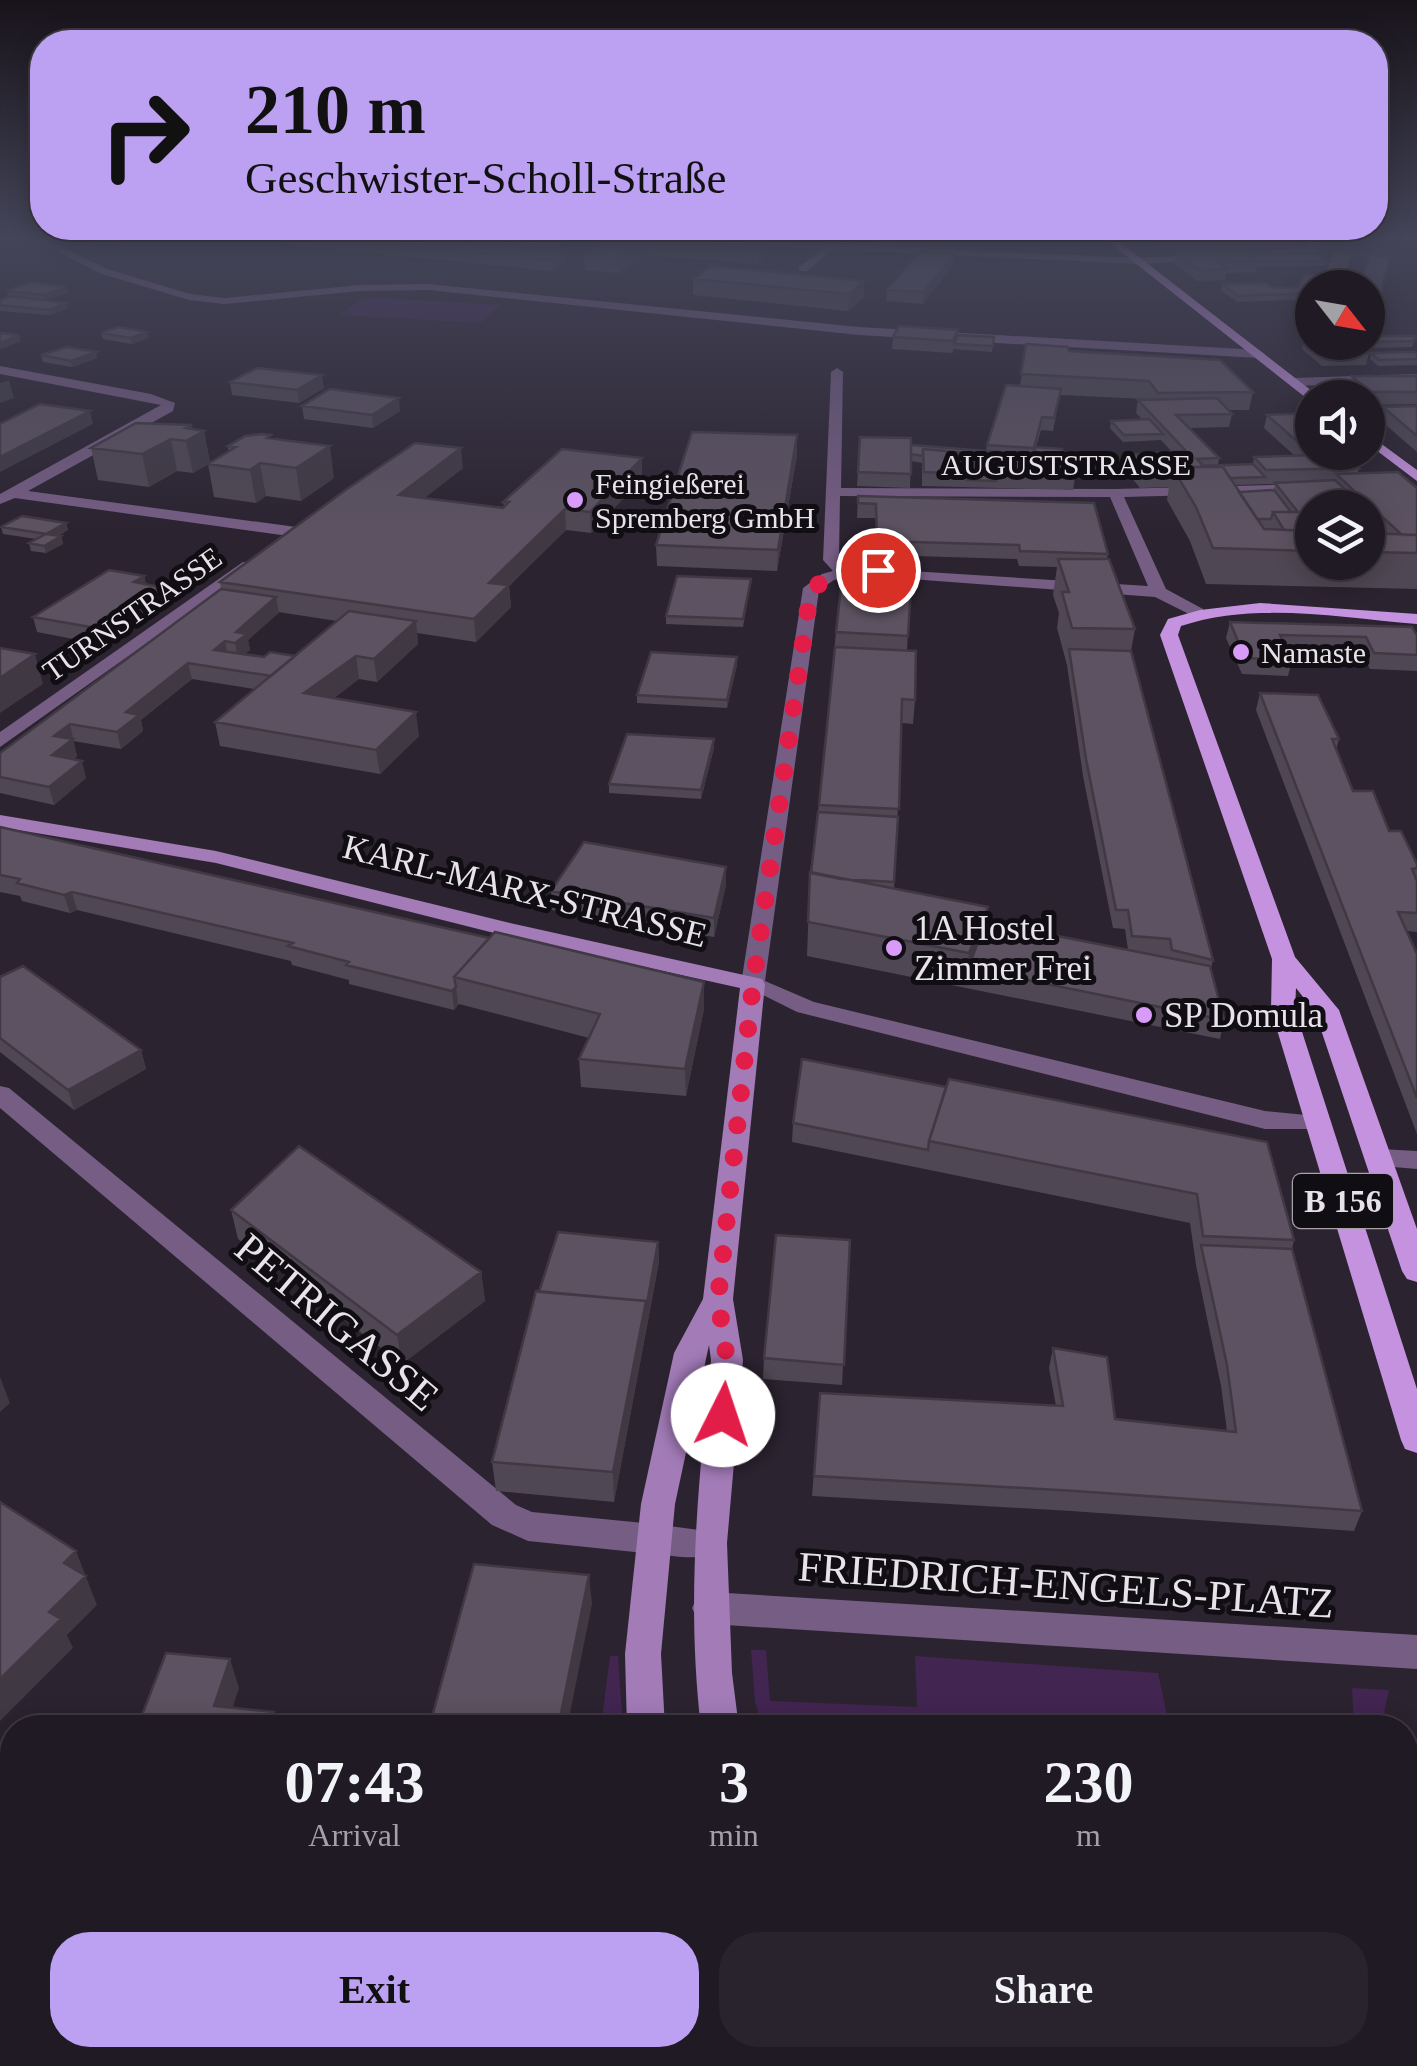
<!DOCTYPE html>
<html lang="en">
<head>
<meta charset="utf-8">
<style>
	body { margin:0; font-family:"Times New Roman",serif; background:#28232c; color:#f1f3f6; height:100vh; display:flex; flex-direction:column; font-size:38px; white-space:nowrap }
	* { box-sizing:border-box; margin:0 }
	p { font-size:32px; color:#a2a1a6 }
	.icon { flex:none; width:55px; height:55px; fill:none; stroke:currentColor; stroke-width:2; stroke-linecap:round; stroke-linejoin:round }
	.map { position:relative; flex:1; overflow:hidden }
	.side { position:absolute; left:0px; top:1715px; width:1418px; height:352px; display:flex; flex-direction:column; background:#201a24; border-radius:40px 40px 0 0; box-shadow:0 5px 25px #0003,0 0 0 2px #3d3841 }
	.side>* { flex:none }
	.top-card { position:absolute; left:30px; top:30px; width:1358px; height:210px; border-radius:40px; box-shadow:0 5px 25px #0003,0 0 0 2px #3d3841; background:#bca0f2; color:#111; overflow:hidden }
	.needle { width:65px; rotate:121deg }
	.controls { position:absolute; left:1295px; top:270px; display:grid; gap:20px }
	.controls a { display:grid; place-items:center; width:90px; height:90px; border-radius:50%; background:#201a24; box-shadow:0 5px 25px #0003,0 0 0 2px #3d3841; font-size:50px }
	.pin { position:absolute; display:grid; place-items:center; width:85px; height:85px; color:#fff; margin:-42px; border:5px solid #fff; border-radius:50%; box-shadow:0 2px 10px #0007 }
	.me { position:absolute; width:110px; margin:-55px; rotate:4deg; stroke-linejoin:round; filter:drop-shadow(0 0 8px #0008) }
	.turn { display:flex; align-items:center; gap:35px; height:210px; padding:0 50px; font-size:45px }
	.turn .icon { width:130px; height:130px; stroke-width:2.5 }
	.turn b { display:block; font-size:70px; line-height:85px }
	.eta { display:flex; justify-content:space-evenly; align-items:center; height:170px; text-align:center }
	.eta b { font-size:60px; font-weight:600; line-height:70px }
	.cta { display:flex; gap:20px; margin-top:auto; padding:20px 50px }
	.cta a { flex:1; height:115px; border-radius:40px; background:#bca0f2; color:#111; font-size:40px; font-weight:600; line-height:115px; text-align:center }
	.cta a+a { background:#28232c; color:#f1f3f6 }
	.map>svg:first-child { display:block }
</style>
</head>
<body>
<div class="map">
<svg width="1417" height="2066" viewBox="0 0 1417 2066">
	<rect width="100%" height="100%" fill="#2b2330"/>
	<path fill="#422551" d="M364 297 500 305 480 323 340 315Z
		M751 1650H766L770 1701 917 1707 915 1656 1158 1673 1168 1720 1349 1727H763L755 1702Z
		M610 1656H618L623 1727H601Z
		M1352 1688 1389 1690 1381 1727H1354Z
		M560 2055H731L735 2066H558Z"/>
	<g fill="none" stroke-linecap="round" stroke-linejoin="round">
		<path fill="#755d83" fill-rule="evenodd" d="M483 240H571L551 248Z
			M826 246 835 248 807 271H799V267Z
			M654 1524 722 1533 727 1543 722 1553C700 1561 664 1557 642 1549L637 1539 642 1529Z"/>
		<path fill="#755d83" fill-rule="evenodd" d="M35 240H47L107 269 190 294 224 298 360 285 428 284 859 327 1259 350 1265 354 1259 358 859 335 428 290 360 291 224 304 189 300 99 273Z
			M737 240 1140 258 1299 249 1309 247 1312 240H1322L1317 251 1299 255 1140 264 733 245Z
			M0 366 151 394 175 403 173 411 28 491 296 527 304 532 296 537 15 498 0 504V494L161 405 0 374Z
			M837 368 843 372 841 488 1115 489 1307 484 1314 488 1307 492 1124 497 1166 589 1203 609V617L1197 618 1155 597 856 575 834 580 819 590 765 981 814 1002 1265 1111 1327 1117 1331 1123 1327 1129H1265L797 1012 741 984 803 588 822 574 833 571 823 560 831 372ZM840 496 1110 497 1148 586 848 567 839 559Z
			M1417 374V382L1293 386 1287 382 1293 378Z
			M243 562 257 565 0 747V732Z
			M0 1086 9 1088 516 1505 532 1512 654 1524 666 1529 671 1539 666 1549 654 1554 528 1541 492 1525 0 1108Z
			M1380 1149 1417 1151V1169L1370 1165 1366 1158 1370 1151Z
			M710 1592 1417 1635V1669L710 1624 697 1619 692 1608 697 1597Z"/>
		<path fill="#a27bb7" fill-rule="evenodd" d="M0 815 216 851 510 923 762 979 765 984 733 1299 743 1360 727 1543 732 1673 739 1728H701C686 1600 698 1487 711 1360L709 1345 675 1504 661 1654 665 1728H627L625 1654 641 1504 674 1353 703 1299 740 988 510 937 216 863 0 827Z
			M748 2055H792L796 2066H752Z
			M842 2055H888L892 2066H846Z"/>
		<path fill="#c592e0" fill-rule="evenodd" d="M1106 240H1117L1321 398 1310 401Z
			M1368 434 1417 470V481L1368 444Z
			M1260 603 1417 614V624C1340 618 1257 601 1181 626L1178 635 1295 957 1339 1010 1417 1229V1282L1407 1279 1402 1271 1315 1012 1296 988 1295 1010 1417 1389V1453L1405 1449 1401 1440 1271 1010 1272 959 1160 635 1168 619 1200 610Z
			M1417 1906V1984L1405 1989V1911Z
			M1356 2055H1400L1396 2066H1352Z"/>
	</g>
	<path fill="#4f4753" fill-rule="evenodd" d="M80 240H130L116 245 80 241Z
		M279 240H444L565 251 566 262 552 271 280 244Z
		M608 240H769L768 255 758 264 645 255 618 273 585 270 584 255Z
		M1151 240H1298L1297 247 1239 249 1248 254 1326 261 1325 266 1257 267 1256 272 1226 273 1225 280 1197 281 1174 263 1176 252 1205 250 1164 249Z
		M954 264 923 304 886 301 887 290Z
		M1350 265 1312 288V299L1237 302 1221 290 1222 284 1274 288 1298 287Z
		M711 266 864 297 848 311 693 295V279Z
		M1387 268 1374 319 1368 318V288Z
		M67 287 68 293 47 300 66 303 68 308 51 315 0 311V300L9 296 7 291Z
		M101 333 149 338 132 344 103 339Z
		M958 335 994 337 992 352 954 349 952 353 892 349 893 337Z
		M1368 336H1416L1412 347 1368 348 1361 342H1368Z
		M1304 337 1369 353 1366 365 1322 366 1302 349Z
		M1026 344 1069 351 1253 392 1249 410H1229L1232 414 1229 427 1189 428 1219 458 1218 465 1253 464 1254 457 1295 456 1264 428 1267 415 1312 413V452H1355L1354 456H1346L1359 468 1358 473 1417 488V589L1206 584 1190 541 1167 500 1169 487 1140 488 1124 468 1126 455 1172 452 1161 440 1123 442 1110 428 1111 421 1142 419 1136 413 1138 400 1146 399 1060 395 1053 431 1041 430 1036 447 1063 458V460L1075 477 1073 490 922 486V463L911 461 910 488 857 486 860 437 911 445 986 451 987 445 1020 386ZM1275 484 1274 490 1239 492 1235 485ZM1312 508H1368V528L1373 534 1368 533V562H1312Z
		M96 352 97 358 72 367 43 362 41 355Z
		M1417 352V365L1378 366 1370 359 1371 353Z
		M1352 376H1417V404L1368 405V398H1358L1349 389Z
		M230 382 324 388 299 403 232 395Z
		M302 406 400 411 373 428 304 419Z
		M1417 406V452L1380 420 1383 407Z
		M192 425V429L204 431 210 463 193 473 177 471 149 487 98 480 91 448Z
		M797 435V455L777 571 657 566 656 545Z
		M272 439 334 478 301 501 266 496 256 503 214 497 208 464 229 452 228 446Z
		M463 468 424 498 504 507 503 502 642 478 591 533 566 530 509 586 511 607 476 642 417 633 418 644 377 682 359 679 334 698 419 736 380 774 220 746 215 722 254 689 192 679 141 720 143 731 121 749 73 741 77 756 73 760 86 778 54 805 0 793V753L221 589 220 582ZM278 612 337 621 295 656 264 657 244 654 250 650 248 640Z
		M858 496 1108 554 1107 559 1135 629 1131 651 1213 960 1211 969 1224 1020 1220 1039 807 956 810 872 818 813 836 632 876 552V518H857ZM912 556 1017 559 1019 566 1057 567 1053 595 1059 613 1057 628 1067 665 1083 776 1113 928 1125 929 1128 950 986 922 988 907 894 889 902 723 913 724 915 700 907 650Z
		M66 523 68 530 58 536H61L63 544 46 553 31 551 29 543 36 539 3 534 1 527Z
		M144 576 146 584 160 587 163 602 99 644 37 632 33 617Z
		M751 579 743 627 666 624V616Z
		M1230 622 1412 627 1417 655V671L1370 669 1362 653 1288 652 1292 660 1288 676 1242 674 1226 638Z
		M737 657V665L727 708 637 703V695Z
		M1260 693 1339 739 1336 750 1353 791 1417 864V932L1406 931 1417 954V1134L1256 710Z
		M714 739V748L701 799 609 793V784Z
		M0 827 704 1009 686 1096 581 1087 579 1059 589 1038 459 1004 454 1010 349 984V980L292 965 291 961 77 910 70 913 22 901 20 896 0 892Z
		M726 867V885L714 937 552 910 551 891Z
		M0 977 141 1050 146 1069 74 1110 0 1052Z
		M949 1079 1294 1240 1292 1249 1362 1511 1354 1531 1071 1511 812 1496 820 1393 1056 1406 1049 1368 1053 1348 1115 1419 1227 1431 1221 1386 1196 1265 1190 1223 792 1142 793 1123 946 1087Z
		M231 1210 481 1272 485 1301 402 1364 238 1239Z
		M850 1240 842 1385 763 1379 764 1358Z
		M658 1242 659 1262 614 1502 496 1491 492 1462 539 1292Z"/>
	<path fill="#403944" d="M115 240H130L116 245Z
		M644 240 645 255 618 273V258Z
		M769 240 768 255 758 264V249Z
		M565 251 566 262 552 271V260Z
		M955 254 954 264 923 304V292Z
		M864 281V297L848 311 849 294Z
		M67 287 68 293 45 301 44 295Z
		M66 303 68 308 51 315 49 310Z
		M147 332 149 338 132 344 131 338Z
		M19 335 21 341 0 350V343Z
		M96 352 97 358 72 367 71 361Z
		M322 375 324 388 299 403 297 390Z
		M9 380 14 398 0 403V383Z
		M399 398 400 411 373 428 372 415Z
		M90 411 93 424 0 472V457Z
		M192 425 194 437 204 431 210 463 193 473 186 441V428Z
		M797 435V455L777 571 778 550Z
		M171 439 177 471 149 487 142 454Z
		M330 446 334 478 301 501 296 468Z
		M461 448 463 468 402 516 399 495Z
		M642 458V478L591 533 590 512Z
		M260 463 266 496 256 503 250 470Z
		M565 509 566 530 509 586 511 607 476 642 474 619 489 583Z
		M66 523 68 530 48 541 46 534Z
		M61 536 63 544 46 553 44 546Z
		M144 576 147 591 134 582Z
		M160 587 163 602 99 644 96 628Z
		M276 597 279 613 248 640 250 650 238 659 235 643 236 632Z
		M416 621 418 644 377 682 374 659Z
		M225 641 228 657 214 650Z
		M35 654 43 684 0 713V678Z
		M356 656 359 679 308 717 304 693Z
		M737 657V665L727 708V700Z
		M188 663 192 679 141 720 143 731 121 749 117 732 126 712Z
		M416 712 419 736 380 774 376 750Z
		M70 724 77 756 56 772 52 755 54 736Z
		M714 739V748L701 799V790Z
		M82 761 86 778 54 805 49 787Z
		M726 867V885L714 937V918Z
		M72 892 77 910 70 913 64 895Z
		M988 907 984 941 968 968 965 987 969 953Z
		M704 982V1009L686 1096 685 1069Z
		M456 987 458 1004H459L454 1010 452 991Z
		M141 1050 146 1069 74 1110 68 1090Z
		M658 1242 659 1262 614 1502 613 1472Z
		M481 1272 485 1301 402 1364 397 1335Z
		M0 1377 10 1403 0 1412Z
		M76 1551 97 1605 67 1635 73 1648 0 1721V1679L49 1612 64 1563Z
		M589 1575 592 1604 567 1728H558Z
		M230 1659 239 1688 226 1728 214 1706Z
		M274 1712 278 1728H269Z
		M162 2055H182L179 2066H158Z
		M491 2055H501L499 2066H489Z"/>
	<path fill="#5c5261" stroke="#403944" stroke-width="2.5" d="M343 240H444L565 251 552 260Z
		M608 240H644L618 258 584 255Z
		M648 240H769L758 249Z
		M1202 240H1298V242L1202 245Z
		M1238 248 1258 261 1220 263 1227 269 1199 270 1176 252Z
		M921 251 955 254 923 292 887 290Z
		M1333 252 1352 254 1341 288H1320Z
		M1248 254H1315L1326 261 1255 262 1258 261Z
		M1370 255 1390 257 1377 307 1368 306V288H1359Z
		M711 266 864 281 849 294 693 279Z
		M1304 275H1324L1319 288H1312V293L1238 296 1222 284 1266 283 1274 288 1298 287Z
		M30 282 67 287 44 295 7 291Z
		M10 296 66 303 49 310 0 305V300Z
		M899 326 958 330 953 341 893 337Z
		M118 327 147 332 131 338 101 333Z
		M0 333 19 335 0 343Z
		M958 335 994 337 993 346 954 344Z
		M1368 336H1416L1414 341 1370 342 1368 340Z
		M1304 337H1312V342H1355L1369 353 1325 354Z
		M1026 344 1068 347 1069 351 1220 360 1253 392 1158 393 1149 381 1021 374Z
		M67 347 96 352 71 361 41 355Z
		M1417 352V359L1379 360 1371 353Z
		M257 368 322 375 297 390 230 382Z
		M1352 376H1417V392H1370Z
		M1006 385 1061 389 1054 418 1042 417 1034 448 987 445Z
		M330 389 399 398 372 415 302 406Z
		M1217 398 1232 414 1176 415 1219 458 1197 459 1204 467H1172L1171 473 1142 474 1126 455 1186 451 1138 400Z
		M40 404 90 411 0 457V424Z
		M1417 406V436L1383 407Z
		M1312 413V444H1300L1267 415Z
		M1149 419 1163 434 1124 435 1111 421Z
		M136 423 192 425 186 428 204 431 186 441 171 439 142 454 91 448Z
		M692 432 797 435 778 550 656 545Z
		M261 434 271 435 267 438 330 446 296 468 260 463 250 470 208 464 236 447 228 446 245 436Z
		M860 437 911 438V474L858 472Z
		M415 443 461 448 399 495 503 508 509 502H503L562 449 642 458 590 512 565 509 489 583 509 585 474 619 220 582 347 489Z
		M911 445 1001 452 996 461H983L984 467H998L996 481 967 480 968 453 923 449V456L911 454Z
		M1035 447 1062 449 1063 458 1034 455Z
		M923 449 968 453 967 474 924 472Z
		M1344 454 1359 468 1266 470 1254 457Z
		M999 457 1070 461 1075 477 997 475Z
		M1253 464 1265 477 1230 478 1223 467H1204L1203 466Z
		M1172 467H1223L1264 529 1312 531V551L1213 548 1196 507Z
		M1398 472 1417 488V535H1402L1336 474Z
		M1335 480 1365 508H1312V531L1284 530 1273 512H1298L1275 483Z
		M1274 490 1291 512H1273L1271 519H1257L1239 492Z
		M858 496 1094 503 1108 554 1020 551 1019 545 877 541 876 504 858 503Z
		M22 516 66 523 46 534 61 536 44 546 29 543 46 534 1 527Z
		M1368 533 1417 535V553L1368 552Z
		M845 551 913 554 908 636 836 632Z
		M1058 559H1109L1135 629 1072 628 1062 592H1069Z
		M109 570 144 576 134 582 160 587 96 628 33 617Z
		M677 576 751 579 743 619 666 616Z
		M221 589 276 597 236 632 247 634 235 643 225 641 214 650 264 657 270 652 295 656 271 676 188 663 126 712 139 715 117 732 70 724 54 736 73 739 52 755 82 761 49 787 0 777V753Z
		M349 611 416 621 374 659 356 656 304 693 416 712 376 750 215 722Z
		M1230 622 1412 627 1417 635V655L1374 653 1366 637 1280 635 1292 660 1245 658Z
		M835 647 916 651 915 700 902 699 899 809 819 805Z
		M0 648 35 654 0 678Z
		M1069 649 1131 651 1213 960 1172 950 1170 939 1132 936 1128 910H1116L1086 759Z
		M651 652 737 657 727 700 637 695Z
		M1260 693 1318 695 1339 739H1332L1353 791H1373L1389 831H1401L1417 864V868L1412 869 1417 881V913L1398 912 1417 954V1098Z
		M627 734 714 739 701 790 609 784Z
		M818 812 898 817 894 882 841 879 811 873Z
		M0 827 489 938 454 977 456 987 452 991 346 965 349 962 288 946 293 943 72 892 64 895 17 883 20 879 0 875Z
		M584 842 726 867 714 918 551 891Z
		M810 872 988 907 969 953 808 922Z
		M986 922 1210 966 1224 1020 968 968Z
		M495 932 704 982 685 1069 579 1059 600 1014 454 977Z
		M23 966 141 1050 68 1090 0 1038V977Z
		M802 1059 946 1087 929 1141 928 1150 793 1123Z
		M949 1079 1267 1142 1294 1240 1203 1236 1197 1194 929 1141Z
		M299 1146 481 1272 397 1335 231 1210Z
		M558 1232 658 1242 646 1309V1301L539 1292Z
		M776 1235 850 1240 844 1365 764 1358Z
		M1201 1245 1292 1249 1362 1511 1075 1491 814 1476 820 1393 1063 1406 1053 1348 1107 1357 1115 1419 1236 1432 1227 1365Z
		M536 1291 646 1301 613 1472 492 1462Z
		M0 1502 76 1551 64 1563 86 1576 49 1612 61 1619 0 1679Z
		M474 1564 589 1575 558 1728H429Z
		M166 1653 230 1659 214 1706 274 1712 269 1728H137Z
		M91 2055H162L158 2066H87Z
		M341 2055H491L489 2066H338Z"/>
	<linearGradient id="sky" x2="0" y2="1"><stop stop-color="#18131a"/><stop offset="0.45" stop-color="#444559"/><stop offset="1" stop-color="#444559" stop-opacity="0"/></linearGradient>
	<rect width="1417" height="529" fill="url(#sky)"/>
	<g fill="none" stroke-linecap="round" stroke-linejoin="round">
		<path stroke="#e11d48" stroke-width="18" stroke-dasharray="0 32.4" d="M723 1415 727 1360 718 1299 753 984 811 588 844 572 878 570"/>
	</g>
	<g fill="#d89bf8" stroke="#110e13" stroke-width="4">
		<circle cx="575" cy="500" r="10"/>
		<circle cx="1241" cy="652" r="10"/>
		<circle cx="894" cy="948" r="10"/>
		<circle cx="1144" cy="1015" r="10"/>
	</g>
	<g text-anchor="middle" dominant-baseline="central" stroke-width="10" stroke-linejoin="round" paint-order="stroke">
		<g font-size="30" fill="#e8e2eb" stroke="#110e13">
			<text x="1066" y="464">AUGUSTSTRASSE</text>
			<text transform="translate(132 614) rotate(-35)">TURNSTRASSE</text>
		</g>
		<g font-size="30" fill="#e8e2eb" stroke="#110e13" text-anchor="start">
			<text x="595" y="483">Feingießerei<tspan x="595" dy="34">Spremberg GmbH</tspan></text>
			<text x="1261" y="652">Namaste</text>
		</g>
		<rect fill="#110e13" stroke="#a8a2aa" stroke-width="2.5" x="1293" y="1174" width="100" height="54" rx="8"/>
		<g font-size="32" font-weight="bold" fill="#e8e2eb">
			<text x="1343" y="1201">B 156</text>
		</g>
		<g font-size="35" fill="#e8e2eb" stroke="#110e13">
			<text transform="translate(525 891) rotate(14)">KARL-MARX-STRASSE</text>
		</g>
		<g font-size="35" fill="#e8e2eb" stroke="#110e13" text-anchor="start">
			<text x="914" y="928">1A Hostel<tspan x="914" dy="40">Zimmer Frei</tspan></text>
			<text x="1164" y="1015">SP Domula</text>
		</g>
		<g font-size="42" fill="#e8e2eb" stroke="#110e13">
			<text transform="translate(337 1322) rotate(40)">PETRIGASSE</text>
			<text transform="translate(1066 1585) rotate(4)">FRIEDRICH-ENGELS-PLATZ</text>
		</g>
	</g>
</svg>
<div class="controls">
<a><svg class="needle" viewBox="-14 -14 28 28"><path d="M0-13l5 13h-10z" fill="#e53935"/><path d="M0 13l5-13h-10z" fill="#a2a1a6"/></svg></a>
<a><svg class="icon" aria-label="sound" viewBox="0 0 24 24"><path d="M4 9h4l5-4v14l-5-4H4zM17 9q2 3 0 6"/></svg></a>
<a><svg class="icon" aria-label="layers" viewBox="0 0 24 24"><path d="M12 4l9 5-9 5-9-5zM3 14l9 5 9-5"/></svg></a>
</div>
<div class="pin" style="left:878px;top:570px;background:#d93025"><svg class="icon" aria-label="arrive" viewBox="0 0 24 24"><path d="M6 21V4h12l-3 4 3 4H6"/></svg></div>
<svg class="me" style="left:723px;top:1415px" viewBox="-20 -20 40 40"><circle r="19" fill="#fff"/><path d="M0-13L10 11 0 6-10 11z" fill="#e11d48"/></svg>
<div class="top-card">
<div class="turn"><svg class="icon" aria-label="right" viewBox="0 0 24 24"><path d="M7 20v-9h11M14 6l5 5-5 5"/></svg><div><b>210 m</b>Geschwister-Scholl-Straße</div></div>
</div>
<section class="side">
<div class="eta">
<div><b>07:43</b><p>Arrival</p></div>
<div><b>3</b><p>min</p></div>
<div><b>230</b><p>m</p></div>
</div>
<div class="cta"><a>Exit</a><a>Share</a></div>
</section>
</div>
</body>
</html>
